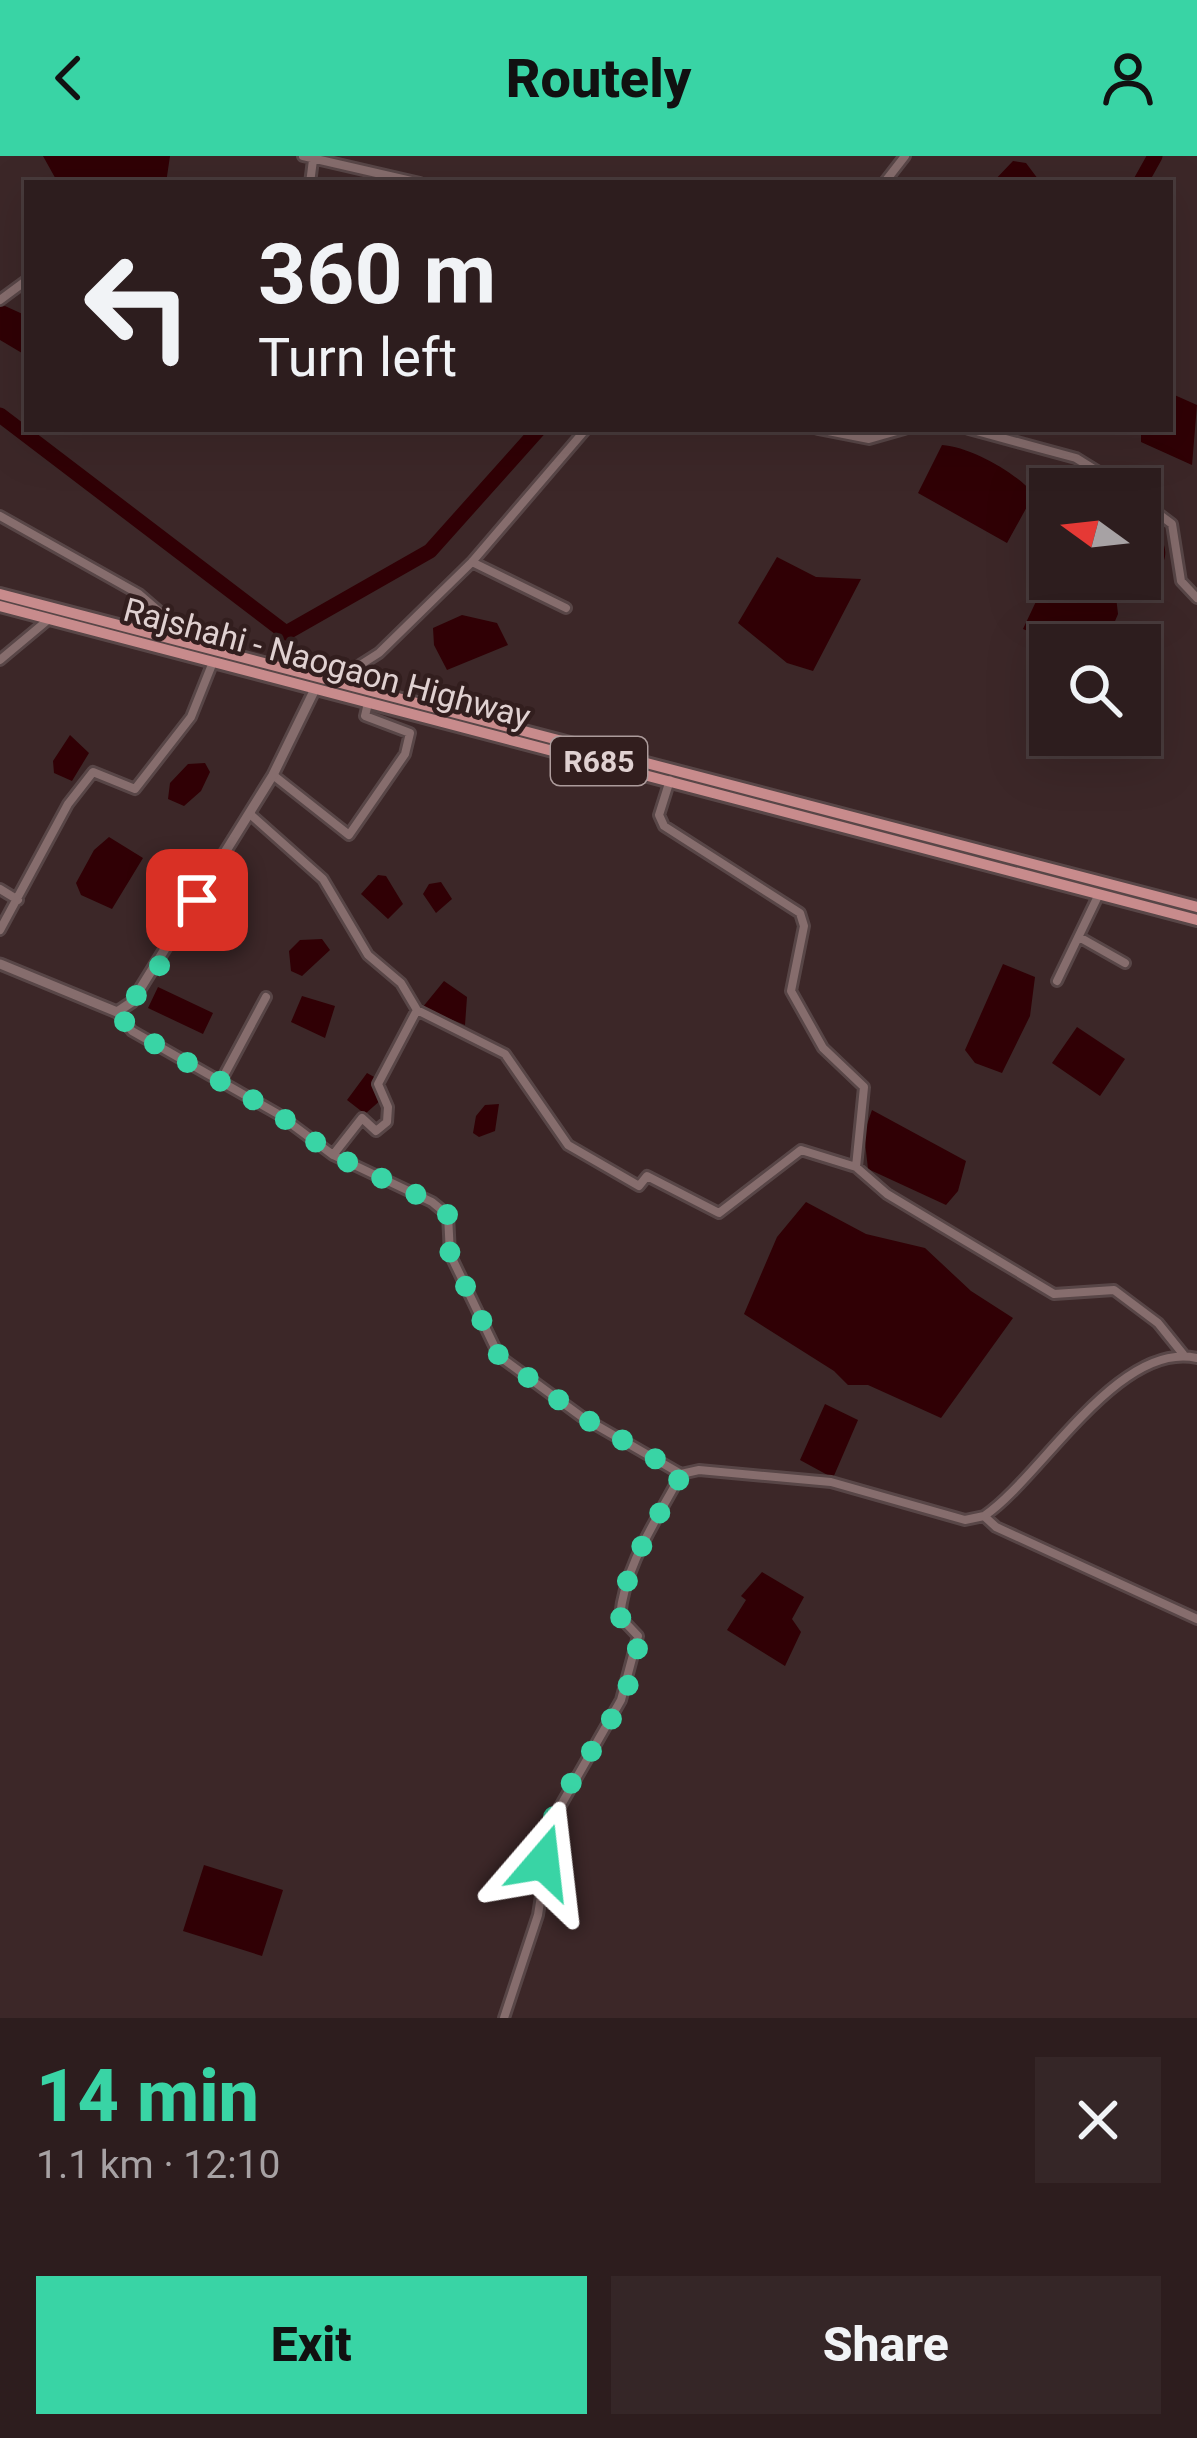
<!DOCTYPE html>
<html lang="en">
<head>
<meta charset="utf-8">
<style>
	body { margin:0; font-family:Roboto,sans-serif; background:#352627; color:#f1f3f6; height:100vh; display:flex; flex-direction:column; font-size:45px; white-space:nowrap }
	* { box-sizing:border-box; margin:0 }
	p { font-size:39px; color:#a7a2a4 }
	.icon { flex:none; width:66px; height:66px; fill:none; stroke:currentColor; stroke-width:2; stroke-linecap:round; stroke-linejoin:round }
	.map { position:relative; height:1862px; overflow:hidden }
	.side { display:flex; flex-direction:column; background:#2d1d1e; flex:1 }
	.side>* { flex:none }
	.guide { position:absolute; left:24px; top:24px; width:1149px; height:252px; border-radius:0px; box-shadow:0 12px 48px #0002,0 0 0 3px #483b3c; background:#2d1d1e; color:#f1f3f6; overflow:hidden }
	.needle { width:78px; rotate:285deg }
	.controls { position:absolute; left:1029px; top:312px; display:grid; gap:24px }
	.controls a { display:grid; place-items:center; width:132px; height:132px; border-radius:0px; background:#2d1d1e; box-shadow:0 12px 48px #0002,0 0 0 3px #483b3c; font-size:60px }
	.pin { position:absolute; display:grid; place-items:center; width:102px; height:102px; color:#fff; margin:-51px; border-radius:24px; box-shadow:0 6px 18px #0006 }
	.me { position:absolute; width:132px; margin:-66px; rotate:17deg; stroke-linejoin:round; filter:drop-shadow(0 0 9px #0008) }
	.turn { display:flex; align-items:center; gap:42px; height:252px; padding:0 36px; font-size:54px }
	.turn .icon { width:156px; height:156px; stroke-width:2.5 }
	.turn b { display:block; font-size:84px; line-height:102px }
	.round { display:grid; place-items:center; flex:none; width:126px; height:126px; border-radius:0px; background:#352627 }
	.summary { display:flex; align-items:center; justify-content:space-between; height:204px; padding:0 36px }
	h1 { font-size:72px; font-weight:800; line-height:90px; color:#39d4a5 }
	.button { display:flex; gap:24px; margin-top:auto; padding:24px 36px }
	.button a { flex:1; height:138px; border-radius:0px; background:#39d4a5; color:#111; font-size:48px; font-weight:800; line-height:138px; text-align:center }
	.button a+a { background:#352627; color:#f1f3f6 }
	header { display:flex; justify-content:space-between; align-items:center; height:156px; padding:0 36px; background:#39d4a5; color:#111; font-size:54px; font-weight:800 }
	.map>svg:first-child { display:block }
</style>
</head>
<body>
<header><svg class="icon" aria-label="back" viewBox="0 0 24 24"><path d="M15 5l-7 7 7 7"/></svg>Routely<svg class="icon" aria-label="person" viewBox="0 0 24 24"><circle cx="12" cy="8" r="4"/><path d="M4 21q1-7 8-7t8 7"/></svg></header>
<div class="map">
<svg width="1197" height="1862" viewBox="0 0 1197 1862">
	<rect width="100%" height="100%" fill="#3c2728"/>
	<path fill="#300005" d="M43 0H170L166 27H58Z
		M1013 5 1026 7 1041 27H992Z
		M5 150 27 160V200L0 184V151Z
		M1170 237 1197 249 1192 309 1141 286V273H1170Z
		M942 289C971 291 1015 316 1034 338L1007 387 918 337Z
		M1140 369C1157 375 1171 388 1163 407L1149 418 1140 416Z
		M777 401 816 421 861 423 813 515 787 507 738 467Z
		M1050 416V423H1092L1116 441 1118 458 1105 489H1063L1023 473Z
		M462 459 497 467 508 489 447 514 434 489 433 472Z
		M70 579 89 597 72 625 54 617 53 605Z
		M205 607 210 616 201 635 184 650 168 643 170 627 188 608Z
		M109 681 143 702 112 753 81 739 76 727 94 694Z
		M378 719 386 720 403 748 388 763 361 738Z
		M441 726 452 743 436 757 423 738 429 728Z
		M322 783 330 794 302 820 291 815 289 795 300 784Z
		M1003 808 1035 821 1030 860 1002 917 975 907 965 894Z
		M444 825 467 841 465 869 422 852Z
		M158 831 213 857 203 878 148 852Z
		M302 840 335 850 325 882 291 866Z
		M1077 871 1125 903 1100 940 1052 907Z
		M367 917 376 922 382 943 365 958 347 944Z
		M499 948 495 975 479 981 473 977 476 960 485 949Z
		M872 954 966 1005 958 1035 946 1049 868 1013 864 977Z
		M806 1046 866 1078 925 1092 971 1135 1013 1162 941 1262 868 1229H848L834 1215 744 1158 777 1081Z
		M825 1248 858 1264 833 1322 800 1304Z
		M762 1416 804 1441 792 1463 801 1476 785 1510 727 1474 746 1444 741 1440Z
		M204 1709 283 1734 262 1800 183 1775Z"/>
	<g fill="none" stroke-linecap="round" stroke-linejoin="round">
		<path stroke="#300005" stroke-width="15" d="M1140 27 1155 0
			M0 259 286 477 430 395 539 273"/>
		<defs>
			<path id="minor" d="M303 0 420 27
				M310 27 313 4
				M884 27 905 0
				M0 144 27 124
				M818 273 869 283 904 273
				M969 273 1076 302 1126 333
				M1140 344 1172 368 1181 425 1197 442
				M0 360 139 438 198 489
				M472 406 566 452
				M0 504 49 463
				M335 525 379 497 472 406 586 273
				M273 619 349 679 405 598 410 577 365 560 368 547
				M670 624 659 659 664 670 800 757 804 770 791 835 823 892 864 931 856 1011 887 1038 1054 1138 1114 1134 1158 1167 1183 1198
				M250 658 323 723 368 799 401 827 417 854 505 898 568 989 639 1030 647 1020 719 1057 801 994 856 1011
				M0 733 18 744
				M0 774 68 648 93 616 135 633 191 561 213 506
				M1079 781 1125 807
				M1057 825 1099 738
				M117 856 132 875 278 958 333 999 432 1046 448 1059 450 1098 499 1200 582 1261 681 1318 699 1314 831 1326 965 1364 984 1360C1040 1323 1118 1184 1197 1202
				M221 925 266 841
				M333 999 362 962 376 975 387 966 388 951 378 928 417 854
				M984 1360 996 1371 1197 1463
				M504 1862 538 1759 553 1663 621 1544 638 1480 620 1461C624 1410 658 1362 681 1318"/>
			<path id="secondary" d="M0 808 117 856 132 846 273 619 315 533"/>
			<path id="primary" d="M0 438 1197 751
				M0 450 1197 764"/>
		</defs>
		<use href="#minor" stroke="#584647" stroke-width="14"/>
		<use href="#secondary" stroke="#584647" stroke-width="15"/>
		<use href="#primary" stroke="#584647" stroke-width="16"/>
		<use href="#minor" stroke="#866d6d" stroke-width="8"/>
		<use href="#secondary" stroke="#866d6d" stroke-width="9"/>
		<use href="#primary" stroke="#c88b8c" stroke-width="10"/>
	</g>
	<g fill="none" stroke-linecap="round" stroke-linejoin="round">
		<path stroke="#39d4a5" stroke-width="21" stroke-dasharray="0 37.8" d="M197 744C175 782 154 831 117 856L132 875 278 958 333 999 432 1046 448 1059 450 1098 499 1200 582 1261 682 1318C658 1362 624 1410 620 1461L638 1480C639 1545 579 1602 554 1660 548 1674 546 1691 543 1706"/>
	</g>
	<g text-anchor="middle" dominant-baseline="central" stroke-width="9" stroke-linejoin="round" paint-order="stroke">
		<rect fill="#321e1e" stroke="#ac9b9b" stroke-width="3" x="551" y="581" width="96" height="48" rx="9"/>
		<g font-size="30" font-weight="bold" fill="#e0d1d1">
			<text x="599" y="605">R685</text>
		</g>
		<g font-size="33" fill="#e0d1d1" stroke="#321e1e">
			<text transform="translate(327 507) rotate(15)">Rajshahi - Naogaon Highway</text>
		</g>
	</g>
</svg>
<div class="controls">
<a><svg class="needle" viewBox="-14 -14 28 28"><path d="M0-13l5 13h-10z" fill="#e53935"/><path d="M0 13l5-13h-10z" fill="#a7a2a4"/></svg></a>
<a><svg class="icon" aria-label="search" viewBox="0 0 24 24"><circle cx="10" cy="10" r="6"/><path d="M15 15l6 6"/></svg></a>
</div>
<div class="pin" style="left:197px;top:744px;background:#d93025"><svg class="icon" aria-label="arrive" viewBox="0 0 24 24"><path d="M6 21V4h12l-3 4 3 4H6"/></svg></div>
<svg class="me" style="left:543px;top:1706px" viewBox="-20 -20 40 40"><path d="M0-17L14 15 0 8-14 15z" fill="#39d4a5" stroke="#fff" stroke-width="4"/></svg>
<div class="guide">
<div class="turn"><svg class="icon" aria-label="left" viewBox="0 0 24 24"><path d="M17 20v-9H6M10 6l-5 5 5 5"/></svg><div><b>360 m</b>Turn left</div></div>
</div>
</div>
<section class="side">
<div class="summary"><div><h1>14 min</h1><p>1.1 km · 12:10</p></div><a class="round"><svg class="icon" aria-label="close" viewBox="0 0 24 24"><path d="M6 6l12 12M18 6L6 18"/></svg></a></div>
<div class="button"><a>Exit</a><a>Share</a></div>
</section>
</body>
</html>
